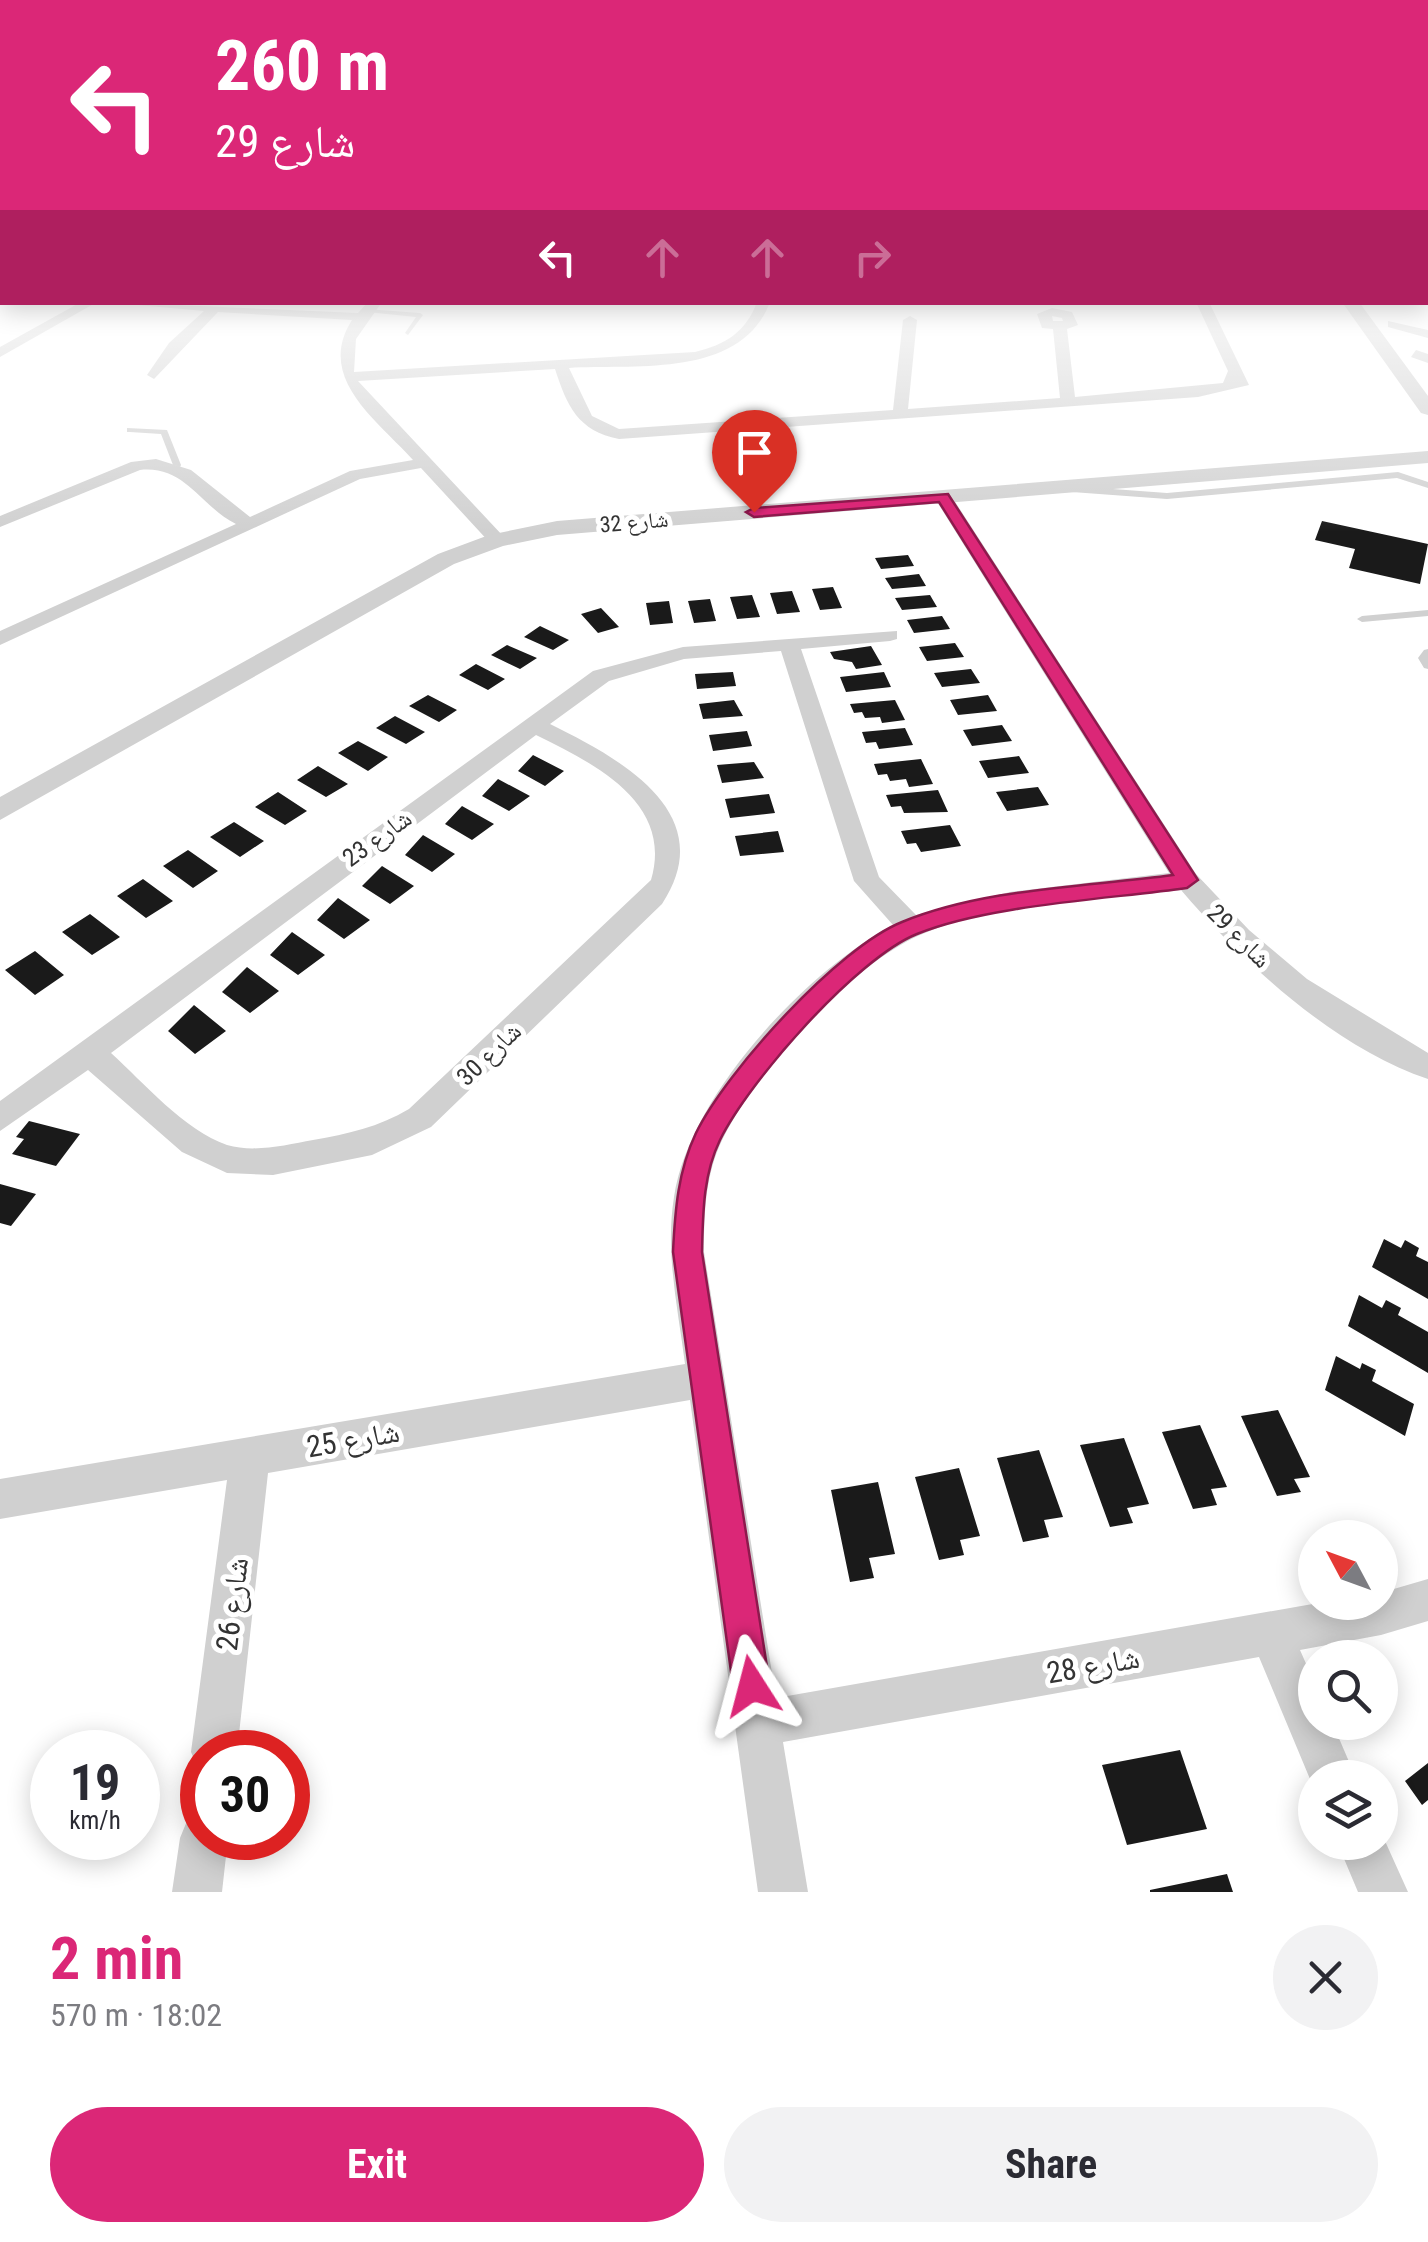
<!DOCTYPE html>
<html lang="en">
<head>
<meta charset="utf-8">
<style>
	body { margin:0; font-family:"Roboto Condensed","Noto Naskh Arabic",sans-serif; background:#f2f2f3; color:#2b2b33; height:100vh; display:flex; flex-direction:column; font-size:38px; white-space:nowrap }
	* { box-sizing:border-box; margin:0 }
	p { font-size:32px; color:#7c7c81 }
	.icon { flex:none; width:55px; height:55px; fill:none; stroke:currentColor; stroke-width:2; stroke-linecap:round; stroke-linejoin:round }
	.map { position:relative; height:1892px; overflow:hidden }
	.side { display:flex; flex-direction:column; background:#fff; flex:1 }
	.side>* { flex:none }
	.guide { position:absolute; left:0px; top:0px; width:1430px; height:305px; box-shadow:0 5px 25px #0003; background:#db2777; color:#fff; overflow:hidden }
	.needle { width:65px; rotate:311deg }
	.tools { position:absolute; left:1298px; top:1520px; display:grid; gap:20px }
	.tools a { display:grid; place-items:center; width:100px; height:100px; border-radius:50%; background:#fff; box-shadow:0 5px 25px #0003; font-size:50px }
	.speed { position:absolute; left:30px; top:1730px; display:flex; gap:20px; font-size:50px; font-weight:700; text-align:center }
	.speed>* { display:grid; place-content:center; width:130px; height:130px; border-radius:50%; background:#fff; box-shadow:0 5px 25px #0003; line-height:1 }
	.speed small { font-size:25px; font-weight:400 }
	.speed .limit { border:15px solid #d22; background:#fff; color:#111 }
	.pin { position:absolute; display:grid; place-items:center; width:85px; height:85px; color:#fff; margin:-102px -42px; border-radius:50% 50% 50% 0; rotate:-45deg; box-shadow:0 0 10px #0007 }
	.pin .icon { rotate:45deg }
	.me { position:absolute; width:110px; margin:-55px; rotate:351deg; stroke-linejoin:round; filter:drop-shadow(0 0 8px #0008) }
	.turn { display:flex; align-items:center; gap:35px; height:210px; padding:0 50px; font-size:45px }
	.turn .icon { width:130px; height:130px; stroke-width:2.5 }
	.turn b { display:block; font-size:70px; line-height:85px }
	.lanes { display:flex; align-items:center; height:95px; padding:0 50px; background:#0003; justify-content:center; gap:50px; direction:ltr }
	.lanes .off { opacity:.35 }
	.round { display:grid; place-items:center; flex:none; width:105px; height:105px; border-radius:52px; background:#f2f2f3 }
	.overview { display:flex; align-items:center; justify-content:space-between; height:170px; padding:0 50px }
	h1 { font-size:60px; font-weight:700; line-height:75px; color:#db2777 }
	.button { display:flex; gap:20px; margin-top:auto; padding:20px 50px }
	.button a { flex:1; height:115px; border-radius:60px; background:#db2777; color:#fff; font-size:40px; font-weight:700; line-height:115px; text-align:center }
	.button a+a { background:#f2f2f3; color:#2b2b33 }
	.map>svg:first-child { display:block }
</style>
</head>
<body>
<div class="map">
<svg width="1428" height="1892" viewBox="0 0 1428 1892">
	<rect width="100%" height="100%" fill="#fff"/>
	<path fill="#1a1a1a" d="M1322 521 1428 544 1420 584 1349 568 1355 549 1315 540Z
		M908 555 914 566 881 569 875 558Z
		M919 574 926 586 892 589 885 578Z
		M833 587 842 608 820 610 812 589Z
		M792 591 800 612 777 614 770 593Z
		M752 595 760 617 737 619 730 597Z
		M930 595 937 607 902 610 895 598Z
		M710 599 716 621 694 623 688 601Z
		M669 601 673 623 650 625 646 603Z
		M601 608 619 627 598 633 581 614Z
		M942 616 950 629 914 633 907 620Z
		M540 626 569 640 553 650 524 637Z
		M955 643 964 657 927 661 919 647Z
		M507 645 537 658 520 669 491 655Z
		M871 646 882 665 856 669 852 662 834 659 830 652Z
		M476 664 505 679 488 690 459 675Z
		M971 669 980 683 942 687 934 673Z
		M733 672 736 686 697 689 695 674Z
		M884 672 891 687 846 692 840 677Z
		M428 695 457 710 439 722 409 706Z
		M988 695 997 711 958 715 950 700Z
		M734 700 743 716 703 719 699 704Z
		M895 700 905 720 882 723 880 717 865 718 862 712 854 713 850 704Z
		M395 716 425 732 406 744 376 728Z
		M1002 725 1012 741 972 746 963 730Z
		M905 728 913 745 879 749 876 742 866 743 862 732Z
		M747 731 752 746 713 751 709 735Z
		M358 741 388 757 368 771 338 753Z
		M533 755 564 771 545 786 518 771Z
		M1019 756 1029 773 988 778 979 761Z
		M921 759 933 784 909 787 906 779 890 781 887 774 878 775 874 764Z
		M754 762 764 778 722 783 717 765Z
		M318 766 348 784 326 797 297 780Z
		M498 779 530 796 509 811 482 796Z
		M1038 787 1049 805 1007 811 996 792Z
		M938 790 948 812 904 813 901 806 891 807 886 795Z
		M278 792 307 811 285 825 255 807Z
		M769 794 775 813 730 818 725 799Z
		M462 806 494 824 472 840 445 824Z
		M234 822 264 841 240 857 210 837Z
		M950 825 961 846 921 852 916 843 907 844 901 831Z
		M778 831 784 852 740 856 735 836Z
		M423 835 455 854 432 872 405 855Z
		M188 850 218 871 193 888 163 866Z
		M382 866 414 886 390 904 362 886Z
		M143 879 173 901 146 918 117 896Z
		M338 898 370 920 344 939 317 920Z
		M90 914 120 937 92 955 62 932Z
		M292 932 325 955 298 975 270 955Z
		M35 951 64 975 35 995 5 970Z
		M247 967 279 991 250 1013 222 992Z
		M194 1005 226 1031 195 1054 168 1031Z
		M29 1121 80 1134 56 1166 12 1154 24 1139 16 1137Z
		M0 1184 36 1194 11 1226 0 1223Z
		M1384 1239 1401 1248 1405 1240 1419 1248 1416 1256 1428 1262V1299L1372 1267Z
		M1359 1295 1382 1308 1386 1300 1401 1308 1398 1315 1428 1332V1373L1348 1326Z
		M1336 1356 1360 1369 1362 1363 1376 1370 1372 1381 1414 1404 1405 1436 1325 1390Z
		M1278 1410 1310 1477 1294 1479 1301 1492 1277 1496 1241 1416Z
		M1200 1425 1227 1487 1211 1489 1217 1505 1193 1509 1162 1432Z
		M1124 1438 1149 1504 1127 1508 1133 1523 1110 1527 1080 1445Z
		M1039 1450 1063 1517 1044 1520 1049 1537 1023 1542 997 1458Z
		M959 1468 980 1536 960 1540 964 1555 939 1560 915 1477Z
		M878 1482 895 1554 869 1558 874 1578 850 1582 831 1490Z
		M1180 1750 1207 1829 1127 1845 1102 1765Z
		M1428 1763V1800L1422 1805 1405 1781Z
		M1227 1874 1233 1892H1150V1890Z"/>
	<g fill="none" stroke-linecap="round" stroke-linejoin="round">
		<path fill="#d0d0d0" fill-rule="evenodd" d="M365 309 420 313 423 315 408 335 405 333 416 317 367 312Z
			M127 428 167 430 181 465 180 467 173 465 161 434 130 432H127Z
			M1398 472 1428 482V488L1397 478 1167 499 1072 492 1068 489 1072 486 1167 493Z
			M1428 610V616L1362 622 1357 619 1362 616Z
			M1428 649V669L1424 668 1418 658 1424 650Z"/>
		<path fill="#d0d0d0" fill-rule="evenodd" d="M0 290H2V298H0Z
			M81 302H97L0 357V347Z
			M105 302 358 313 368 302H382L356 339 354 372 695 352C725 345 746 332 757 302H770C741 379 636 364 569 368L592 416 619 429 893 410 903 320 910 316 917 320 908 409 1060 398 1053 329 1042 328 1037 314 1052 308 1072 312 1078 325 1067 329 1075 397 1223 383 1228 371 1196 302H1209L1249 385 1198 397 619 439C578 431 567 406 555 369L358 381 503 536V544H491L421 468 360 479 0 645V631L236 524C200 506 185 465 140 470L0 527V516L131 462 156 459 191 470 250 517 350 471 413 460C377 420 315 378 352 320L218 312 154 379 147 375 169 343 204 311ZM1052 316 1062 318 1063 321H1053Z
			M1388 321 1428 330V338L1388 327Z
			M1416 350 1428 354V363L1411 357Z
			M943 492 952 497 1196 874 1249 930 1307 979 1428 1053V1079C1335 1048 1243 963 1181 890 1096 901 999 900 920 935 850 965 749 1078 719 1147 705 1180 704 1217 704 1252L776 1698 1324 1602H1380V1593L1428 1579V1621L1381 1635 1300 1650 1315 1684V1722H1332L1356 1778H1315V1791L1259 1657 783 1742 808 1892H758L690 1400 268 1473 237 1752H202V1770L198 1768 191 1752 227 1480 0 1519V1479L685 1364C678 1308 665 1253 674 1197 689 1096 805 972 893 925L854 881 781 651 684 659 609 681 550 724C619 758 722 813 662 904L431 1127 372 1155 273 1175 227 1173 182 1152 88 1070 0 1131V1101L593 671 683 647 897 631V639L890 641 801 649 879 877 916 915 1010 892 1169 873 934 497ZM536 735C593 763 674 802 651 880L409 1109C379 1127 347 1134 313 1140 286 1145 254 1153 227 1145 184 1130 144 1083 111 1053Z
			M202 1815V1838H228L222 1892H172L180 1838 187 1821Z
			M1380 1830 1408 1892H1358L1337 1842H1380Z"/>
		<path fill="#d0d0d0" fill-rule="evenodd" d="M1342 302H1359L1428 396V415L1421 413Z
			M1428 451V463L557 535 503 546 454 564 0 820V797L438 554 489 535 557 521Z"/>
	</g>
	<linearGradient id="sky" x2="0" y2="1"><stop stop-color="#9ec6ea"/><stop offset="0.5" stop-color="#fff"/><stop offset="1" stop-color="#fff" stop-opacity="0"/></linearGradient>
	<rect width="1428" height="532" fill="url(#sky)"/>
	<path fill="#db2777" stroke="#8e194d" stroke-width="2.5" d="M948 494 1198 880 1187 888C1109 899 988 905 917 934 857 958 749 1081 720 1140 703 1175 703 1213 702 1252L770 1686 764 1699 752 1704 739 1699 733 1686 673 1252C675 1210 678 1171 696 1133 726 1071 839 947 902 922 985 888 1085 887 1173 875L939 502 754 517 746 512 754 508Z"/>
	<g text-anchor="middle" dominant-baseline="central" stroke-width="10" stroke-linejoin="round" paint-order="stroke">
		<g font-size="22" fill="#333" stroke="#fff">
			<text transform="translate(634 522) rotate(-5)">شارع 32</text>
		</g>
		<g font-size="25" fill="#333" stroke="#fff">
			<text transform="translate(377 838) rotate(-36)">شارع 23</text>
			<text transform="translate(1239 936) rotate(45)">شارع 29</text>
			<text transform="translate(489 1054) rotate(-44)">شارع 30</text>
		</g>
		<g font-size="30" fill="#333" stroke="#fff">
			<text transform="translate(353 1439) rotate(-10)">شارع 25</text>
			<text transform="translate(232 1604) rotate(-83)">شارع 26</text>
			<text transform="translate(1093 1665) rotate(-10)">شارع 28</text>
		</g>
	</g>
</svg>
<div class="tools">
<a><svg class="needle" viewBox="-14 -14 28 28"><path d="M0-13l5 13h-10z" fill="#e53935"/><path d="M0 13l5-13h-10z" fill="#7c7c81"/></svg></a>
<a><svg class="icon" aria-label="search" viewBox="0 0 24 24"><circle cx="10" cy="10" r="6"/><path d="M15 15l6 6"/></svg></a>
<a><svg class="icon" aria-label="layers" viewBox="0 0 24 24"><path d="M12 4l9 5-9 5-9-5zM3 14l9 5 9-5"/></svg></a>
</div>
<div class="speed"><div>19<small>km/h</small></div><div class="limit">30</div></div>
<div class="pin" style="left:754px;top:512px;background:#d93025"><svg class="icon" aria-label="arrive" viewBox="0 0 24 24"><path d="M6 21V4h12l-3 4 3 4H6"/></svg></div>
<svg class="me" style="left:752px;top:1686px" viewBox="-20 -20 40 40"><path d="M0-17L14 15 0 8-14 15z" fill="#db2777" stroke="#fff" stroke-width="4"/></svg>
<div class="guide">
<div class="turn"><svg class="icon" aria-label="left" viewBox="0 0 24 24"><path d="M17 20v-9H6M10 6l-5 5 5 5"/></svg><div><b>260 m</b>شارع 29</div></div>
<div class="lanes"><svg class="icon" aria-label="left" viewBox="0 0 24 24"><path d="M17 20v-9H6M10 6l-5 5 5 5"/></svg><svg class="icon off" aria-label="ahead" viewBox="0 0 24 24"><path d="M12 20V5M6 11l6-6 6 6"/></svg><svg class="icon off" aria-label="ahead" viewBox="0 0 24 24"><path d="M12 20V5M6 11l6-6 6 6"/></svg><svg class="icon off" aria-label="right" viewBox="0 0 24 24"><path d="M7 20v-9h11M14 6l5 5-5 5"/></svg></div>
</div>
</div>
<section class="side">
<div class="overview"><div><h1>2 min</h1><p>570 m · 18:02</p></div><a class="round"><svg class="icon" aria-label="close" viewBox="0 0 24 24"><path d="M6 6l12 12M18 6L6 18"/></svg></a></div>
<div class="button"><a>Exit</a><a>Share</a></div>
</section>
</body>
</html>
